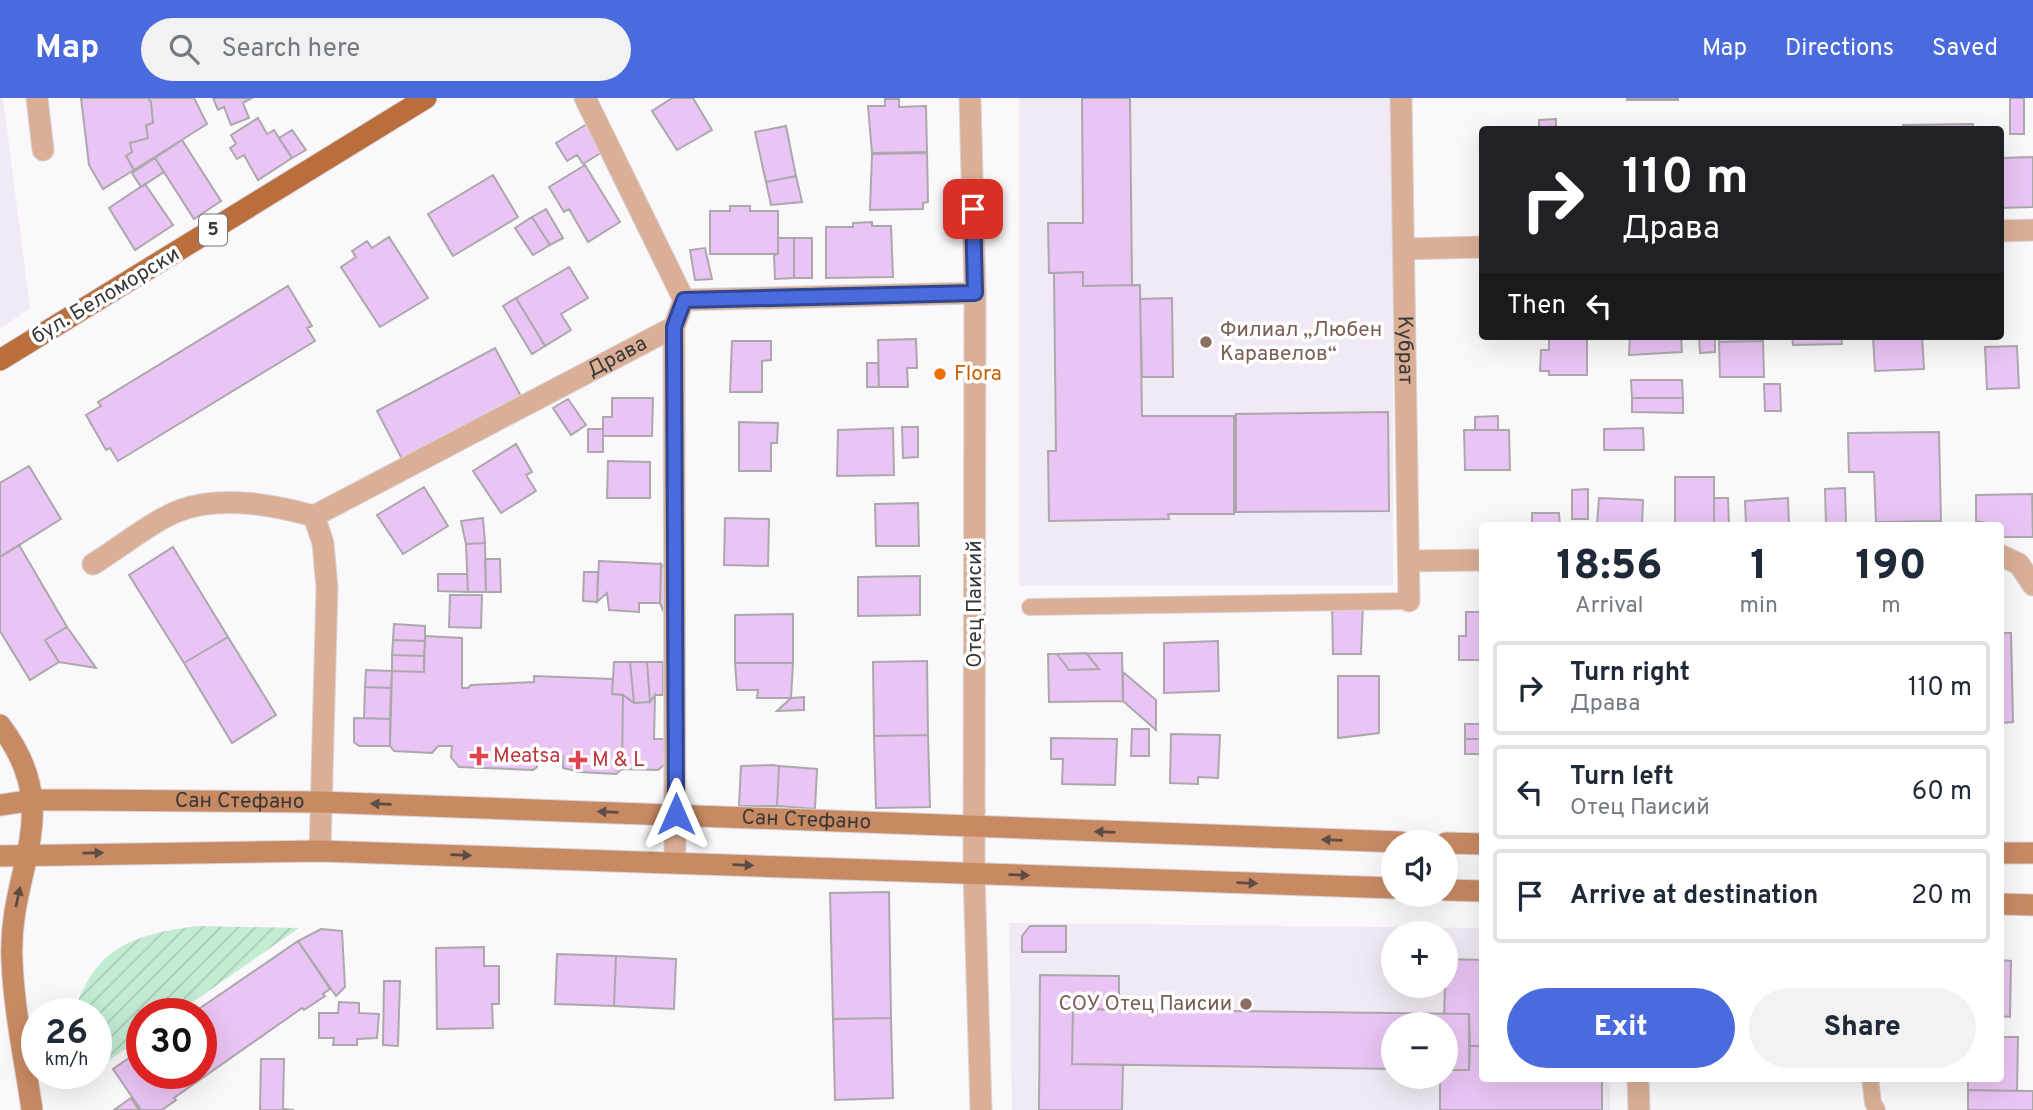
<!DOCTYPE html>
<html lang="en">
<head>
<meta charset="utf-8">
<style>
	body { margin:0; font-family:Overpass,sans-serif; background:#f2f2f3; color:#1f2937; height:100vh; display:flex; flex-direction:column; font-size:26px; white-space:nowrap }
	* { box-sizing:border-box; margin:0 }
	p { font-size:23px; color:#747a83 }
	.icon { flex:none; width:38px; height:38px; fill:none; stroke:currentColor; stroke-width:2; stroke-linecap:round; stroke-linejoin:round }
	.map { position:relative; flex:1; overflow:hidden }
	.details { position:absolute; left:1479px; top:424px; width:525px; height:560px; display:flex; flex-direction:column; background:#fff; border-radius:7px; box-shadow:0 7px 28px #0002 }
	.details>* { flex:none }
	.top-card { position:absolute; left:1479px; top:28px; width:525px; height:214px; border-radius:7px; box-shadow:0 7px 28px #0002; background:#202124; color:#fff; overflow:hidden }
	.tools { position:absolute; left:1381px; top:732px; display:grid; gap:14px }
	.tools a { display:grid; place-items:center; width:77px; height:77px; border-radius:50%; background:#fff; box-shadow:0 7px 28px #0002; font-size:35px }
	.speed { position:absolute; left:21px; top:900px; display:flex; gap:14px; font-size:35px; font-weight:700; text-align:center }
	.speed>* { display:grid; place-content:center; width:91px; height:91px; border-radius:50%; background:#fff; box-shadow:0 7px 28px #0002; line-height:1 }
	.speed small { font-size:18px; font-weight:400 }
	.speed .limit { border:10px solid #d22; background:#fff; color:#111 }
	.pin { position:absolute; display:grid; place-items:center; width:60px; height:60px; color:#fff; margin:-30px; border-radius:14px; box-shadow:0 4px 10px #0006 }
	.me { position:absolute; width:77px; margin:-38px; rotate:0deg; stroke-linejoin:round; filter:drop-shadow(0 0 5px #0008) }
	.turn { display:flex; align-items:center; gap:24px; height:147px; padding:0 28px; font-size:32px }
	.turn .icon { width:91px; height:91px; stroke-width:2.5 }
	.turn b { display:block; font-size:49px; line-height:60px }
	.then { display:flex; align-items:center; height:66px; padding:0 28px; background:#0003; gap:14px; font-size:26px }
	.eta { display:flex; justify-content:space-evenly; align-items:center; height:119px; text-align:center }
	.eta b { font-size:42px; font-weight:800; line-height:49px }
	.primary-button { display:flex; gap:14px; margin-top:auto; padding:14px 28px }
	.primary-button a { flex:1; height:80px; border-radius:42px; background:#496bde; color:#fff; font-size:28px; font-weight:800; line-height:80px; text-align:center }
	.primary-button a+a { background:#f2f2f3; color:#1f2937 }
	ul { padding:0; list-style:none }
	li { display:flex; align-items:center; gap:21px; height:94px; margin:0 14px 10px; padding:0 14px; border:4px solid #e0e1e3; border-radius:7px }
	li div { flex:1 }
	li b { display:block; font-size:26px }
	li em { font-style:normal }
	header { display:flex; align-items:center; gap:42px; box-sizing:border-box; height:98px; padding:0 35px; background:#496bde; color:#fff }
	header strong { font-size:33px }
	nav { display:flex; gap:38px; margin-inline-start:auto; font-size:24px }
	.search { width:490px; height:63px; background:#f2f2f3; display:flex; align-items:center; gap:18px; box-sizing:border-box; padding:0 24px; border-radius:38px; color:#747a83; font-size:26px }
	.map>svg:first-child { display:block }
</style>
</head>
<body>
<header>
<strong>Map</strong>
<div class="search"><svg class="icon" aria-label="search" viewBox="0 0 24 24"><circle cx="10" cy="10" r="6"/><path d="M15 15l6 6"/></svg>Search here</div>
<nav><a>Map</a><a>Directions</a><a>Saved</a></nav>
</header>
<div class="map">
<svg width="2033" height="1012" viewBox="0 0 2033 1012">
	<defs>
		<pattern id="garden-furrows" width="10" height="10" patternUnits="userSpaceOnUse" patternTransform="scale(1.75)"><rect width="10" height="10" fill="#c3ecd3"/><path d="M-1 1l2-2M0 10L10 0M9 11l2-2" fill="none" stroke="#a8cbb6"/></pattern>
	</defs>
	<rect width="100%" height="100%" fill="#fbf8fc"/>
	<path fill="#f1e9f3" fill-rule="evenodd" d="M0 0H3L30 210 0 231Z
		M1019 0H1393V488H1019Z
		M1009 825 1482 830V980H1610V1012H1012ZM1393 835H1446V887H1393ZM1393 926H1446V978H1393Z"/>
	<path fill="url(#garden-furrows)" d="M197 828 299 830 177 915H142V940L96 971V915H74C95 849 132 837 197 828Z"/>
	<path fill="#eac4f4" stroke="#aba8ac" stroke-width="2" d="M81 0H148L151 4 153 25 146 27 148 40 130 45 132 54 126 58 134 72 103 91 89 67Z
		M148 0H194L207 26 134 72 126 58 132 54 130 45 148 40 146 27 153 25 151 4Z
		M213 0H252L243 5 249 20 231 27 224 9 218 12Z
		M672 0H693L712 32 677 52 652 13Z
		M1082 0H1130L1132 187 1083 188V174L1049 175 1048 125H1083Z
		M1627 0H1678V2H1627Z
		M2010 0H2024V36H2010Z
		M885 1H899V9L926 8 927 54 872 55 868 8H885Z
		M258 20 267 36 274 32 292 60 258 82 244 57 237 61 230 50 236 46 231 37Z
		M1556 21V32H1539V22Z
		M587 26 604 53 583 66 577 57 567 63 556 45Z
		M1973 26V32H1903V27Z
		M786 28 796 78 766 84 755 34Z
		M292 32 306 52 292 60 279 40Z
		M182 42 221 103 194 121 155 60Z
		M927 55 928 104 923 105V111L870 112 872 56Z
		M2033 59V109L2000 110V60Z
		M155 60 164 74 141 89 132 75Z
		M585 67 620 124 588 144 569 111 564 114 549 89Z
		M493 77 518 119 453 158 428 116Z
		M796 78 802 104 771 107 766 84Z
		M145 86 173 127 135 152 109 110Z
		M730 108H750V113H778V156H710V113H730Z
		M546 111 563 140 550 147 532 119Z
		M532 119 550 147 533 157 515 130Z
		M872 124V128H891L893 179 826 180V129H853V125Z
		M389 139 428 200 380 229 341 169 356 159 352 153 367 143 372 150Z
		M778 140H794V180L775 181 774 157 778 156Z
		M794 140H812V180H794Z
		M705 150 712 181 695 182 690 152Z
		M569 169 588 200 561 216 571 232 545 248 516 200Z
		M1083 174V188L1140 187 1142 318H1234V416H1168L1169 421 1049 423 1048 353H1056L1054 175Z
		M288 188 312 228 307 230 315 243 118 363 110 350 106 352 86 317 101 308 98 304Z
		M516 200 545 248 532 256 503 208Z
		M1172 200 1173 279H1142L1140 201Z
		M1549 238H1587V277H1549V273H1540L1541 252H1549Z
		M1630 238H1681L1682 254 1629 257Z
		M1699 238H1715V254L1700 255Z
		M1719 238H1763V243L1719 244Z
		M1792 238H1841L1842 246 1793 247Z
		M1873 238H1922L1924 271 1875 273Z
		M916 241 917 270H907L908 289H879L878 242Z
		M732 243H771V262L762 263V294H730Z
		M1763 243 1764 279H1720L1719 244Z
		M2017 248 2019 290 1987 291 1985 249Z
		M495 250 523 302 404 365 377 313Z
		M867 265H878L879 289H867Z
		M1631 282H1682L1683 300H1632Z
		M1764 286H1780L1781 313H1765Z
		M612 300H653L652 338H603V319H612Z
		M1632 300H1683V315L1632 314Z
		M568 301 586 327 571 337 553 310Z
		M1388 314 1389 413 1236 414V316Z
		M1498 318V332H1475V319Z
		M739 324 778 325 777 345H771V373H739Z
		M902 329H918V359L903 360Z
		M893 330 894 377 837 378 838 332Z
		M1643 330 1644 352H1604V331Z
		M588 331H603V354H588Z
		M1464 332H1509L1510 372H1465Z
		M1939 334 1941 423 1876 424 1874 374H1849L1848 335Z
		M516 346 532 374 526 377 536 393 501 415 473 373Z
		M608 363 650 364V400H607Z
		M29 368 61 421 0 459V385Z
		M1675 379H1714V427H1675Z
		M424 389 448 428 403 456 377 417Z
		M1845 390 1846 425 1826 426 1825 391Z
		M1588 391V421H1572V392Z
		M2032 396 2033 439H2000V427L1976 423V397Z
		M1599 400 1643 402 1642 427H1597Z
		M1714 400H1728L1729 427H1714Z
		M1788 400 1789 427H1746L1745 403Z
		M918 405 919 448H876L875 406Z
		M1532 415H1559L1560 427H1532Z
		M483 420 485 445 466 446 461 423Z
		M725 420 769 421 768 468 724 467Z
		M485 445 486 494H468L466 446Z
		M19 447 67 529 45 542 59 564 30 582 0 533V459Z
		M173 449 228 539 184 565 129 477Z
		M485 461H500L501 494H486Z
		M599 463 661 466 660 505H639V514L609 512 607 495 597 504Z
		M661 466 674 483 667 522 660 505Z
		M584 474H598L597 504 583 503Z
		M438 476H467L468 494 438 493Z
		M920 478V517L858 518V479Z
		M450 497H482L481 530 449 529Z
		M1332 505H1363L1361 556H1333Z
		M1466 514H1482V562H1459V538H1466Z
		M793 516V565H735V517Z
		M394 526 425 528V543L393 542Z
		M67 529 96 570 59 564 45 542Z
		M2000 535H2011L2013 624 2000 625Z
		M425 538 462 540V590H468L471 587 534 584V578L613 581 612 596 623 597 622 671 616 676 580 674 563 670V658H537V669L533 672 459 669 451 659 452 648H438L432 655 394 653 390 648 392 573 424 574Z
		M228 539 276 617 232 645 184 565Z
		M393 542 425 543 424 558 392 557Z
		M1218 543 1219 593 1164 595V545Z
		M1086 555 1099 571 1069 572 1057 556Z
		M1122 555 1123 603 1049 604 1048 556Z
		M392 557 424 558V574L392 573Z
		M927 563 928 637 874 638 873 564Z
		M614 564H630L634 605 623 597 612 596Z
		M630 564H647L650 604 634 605Z
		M647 564H663V597H655L650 604Z
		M735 565H793L791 600H757L758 592H737Z
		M366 572 392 573 391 590 365 589Z
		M1123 574 1156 602V632L1123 603Z
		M1338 578H1379V635L1338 640Z
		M365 589 391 590 390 621 364 620Z
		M623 597 634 605 650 604 655 597 654 641H664L665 666 658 672 622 671Z
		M804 599V612L777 613 791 600Z
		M354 620 390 621V648H359L354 644Z
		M1465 626H1482V641H1465Z
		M1132 631H1149V658H1131Z
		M1171 636 1220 637 1218 680 1198 679V686L1170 685Z
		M928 637 930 709 876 710 874 638Z
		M1051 640 1117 641 1115 687 1062 686 1063 661H1051Z
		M1465 641H1482V656H1465Z
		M773 667 779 668 777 708H739L741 668Z
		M779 668 817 671 815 711 777 708Z
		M889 794 891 920 833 921 830 795Z
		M1030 828H1066V854H1022V838Z
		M321 831 342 833 345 889 336 898 298 843Z
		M298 843 330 891 323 896 325 898 304 912 302 910 174 1000 176 1002 162 1012H141L113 971 142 951V975H201V915H193Z
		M484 849V868H499V906H492L493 930 437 931 436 850Z
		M557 856 616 858 614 908 555 906Z
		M616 858 676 861 674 911 614 908Z
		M1446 861 1482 862V948H1470L1469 916H1444Z
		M2000 862 2011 863 2010 919 2000 918Z
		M1040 877 1119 878V912L1073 911 1072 966 1123 967 1122 1012H1039Z
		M384 883H400L398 948 383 947Z
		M339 904 359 905V915L379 916 377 940 357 941V947H333L334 940H319V915H338Z
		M1073 911 1469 916V972H1446V926H1393V971L1072 966Z
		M891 920 893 1000 835 1002 833 921Z
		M2000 939H2018L2017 993 1968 992V980H2000Z
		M1470 948H1482V980H1602V1012H1440V978H1446V972H1469Z
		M261 961H284L283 1011 294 1012H260Z
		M1968 992 2033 993V1012H1968Z
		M131 1000 139 1012H114Z"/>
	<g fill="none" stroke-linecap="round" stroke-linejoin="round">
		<defs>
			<path id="service" d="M1030 509 1409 503
				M1870 980 1873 1005 1877 1012"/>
			<path id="pedestrian" d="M585 0 684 202"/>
			<g id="minor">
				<path d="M37 0 43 52"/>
				<path d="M970 0 975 195 974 776 981 1012"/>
				<path id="s1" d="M1401 0 1409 503"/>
				<path d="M2000 133 2033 132"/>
				<path d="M1404 151 1482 149"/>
				<path d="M674 229 675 764"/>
				<path d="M2000 457 2019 466 2033 487"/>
				<path d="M1409 463 1482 462"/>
				<path d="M93 466C118 451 155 421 181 412 222 397 273 407 314 418"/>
				<path id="s2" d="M320 753 327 490 323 445 314 418 674 229 684 202 975 195"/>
				<path d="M1638 980 1639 1012"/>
			</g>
			<g id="secondary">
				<path d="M0 627C68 716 7 770 12 863 14 913 25 963 32 1012"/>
				<path id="s3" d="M0 707 34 702H85L320 704 1401 744"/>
				<path d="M1446 745 1482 746"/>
				<path d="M2000 755H2033"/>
				<path d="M0 758 320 753 1393 790"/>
				<path d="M1446 792 1482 793"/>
				<path d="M2000 806 2033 807"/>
			</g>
			<path id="primary" d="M0 262 426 0"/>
		</defs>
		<use href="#service" stroke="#d8d5d9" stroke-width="18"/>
		<use href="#pedestrian" stroke="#d8d5d9" stroke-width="23"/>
		<use href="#minor" stroke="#d8d5d9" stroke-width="23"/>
		<use href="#secondary" stroke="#d8d5d9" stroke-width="23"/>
		<use href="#primary" stroke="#d8d5d9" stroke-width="23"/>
		<use href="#service" stroke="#daaf95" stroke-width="16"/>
		<use href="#pedestrian" stroke="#daaf95" stroke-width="21"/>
		<use href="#minor" stroke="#daaf95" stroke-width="21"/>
		<use href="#secondary" stroke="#c88a63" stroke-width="21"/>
		<use href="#primary" stroke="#ba6e3c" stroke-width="21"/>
	</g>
	<defs><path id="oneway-solid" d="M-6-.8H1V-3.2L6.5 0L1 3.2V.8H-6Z" transform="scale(1.75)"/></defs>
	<g fill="#5d4c44">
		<use href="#oneway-solid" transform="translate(381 706) rotate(-178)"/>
		<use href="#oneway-solid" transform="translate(608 714) rotate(-178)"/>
		<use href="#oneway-solid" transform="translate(1105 734) rotate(-178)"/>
		<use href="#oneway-solid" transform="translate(1332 742) rotate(-178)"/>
		<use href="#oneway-solid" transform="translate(93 755) rotate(-1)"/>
		<use href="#oneway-solid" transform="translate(461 757) rotate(2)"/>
		<use href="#oneway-solid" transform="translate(743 767) rotate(2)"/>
		<use href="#oneway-solid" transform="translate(1019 777) rotate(2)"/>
		<use href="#oneway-solid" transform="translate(1247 785) rotate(2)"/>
		<use href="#oneway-solid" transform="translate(18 799) rotate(-78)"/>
	</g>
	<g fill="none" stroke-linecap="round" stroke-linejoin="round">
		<defs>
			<path id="route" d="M676 716 674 229 684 202 975 195 973 111"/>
		</defs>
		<use href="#route" stroke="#2f4690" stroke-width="18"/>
		<use href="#route" stroke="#496bde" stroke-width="12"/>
	</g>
	<g fill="#8d6e63" stroke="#fff" stroke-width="2.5">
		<circle cx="1206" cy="244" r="7"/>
		<circle cx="1246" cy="906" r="7"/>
	</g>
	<circle fill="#e8710a" stroke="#fff" stroke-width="2.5" cx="940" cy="276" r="7"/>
	<g fill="#e0444e" stroke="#fff" stroke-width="2.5">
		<path d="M475.5 647.5h7v7h7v7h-7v7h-7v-7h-7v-7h7z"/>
		<path d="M574.5 651.5h7v7h7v7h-7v7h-7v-7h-7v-7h7z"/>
	</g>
	<g text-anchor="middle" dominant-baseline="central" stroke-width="7" stroke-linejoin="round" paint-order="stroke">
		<rect fill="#fff" stroke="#747474" stroke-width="2" x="199" y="116.5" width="28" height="31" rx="5"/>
		<g font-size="19" font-weight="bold" fill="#393839">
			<text x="213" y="132">5</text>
		</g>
		<g font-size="21" fill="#393839" stroke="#fff">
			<text transform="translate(106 198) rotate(-31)">бул. Беломорски</text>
			<text stroke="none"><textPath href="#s1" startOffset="252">Кубрат</textPath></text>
			<text stroke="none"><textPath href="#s2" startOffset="679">Драва</textPath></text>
			<text transform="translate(975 506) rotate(-90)">Отец Паисий</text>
			<text stroke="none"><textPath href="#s3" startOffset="240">Сан Стефано</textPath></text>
			<text stroke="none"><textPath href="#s3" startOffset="807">Сан Стефано</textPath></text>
		</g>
		<g font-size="21" fill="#785e54" stroke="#fff" text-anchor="start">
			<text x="1220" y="232">Филиал „Любен<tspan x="1220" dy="24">Каравелов“</tspan></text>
			<text x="1232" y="906" text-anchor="end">СОУ Отец Паисии</text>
		</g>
		<g font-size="21" fill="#c56008" stroke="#fff" text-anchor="start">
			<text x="954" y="276">Flora</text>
		</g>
		<g font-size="21" fill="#be3a42" stroke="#fff" text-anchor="start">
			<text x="493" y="658">Meatsa</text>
			<text x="592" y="662">M &amp; L</text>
		</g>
	</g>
</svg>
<div class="tools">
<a><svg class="icon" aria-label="sound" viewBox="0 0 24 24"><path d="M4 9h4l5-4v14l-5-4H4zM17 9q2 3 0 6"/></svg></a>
<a>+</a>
<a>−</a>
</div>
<div class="speed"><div>26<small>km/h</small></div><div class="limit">30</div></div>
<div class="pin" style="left:973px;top:111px;background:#d93025"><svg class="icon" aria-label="arrive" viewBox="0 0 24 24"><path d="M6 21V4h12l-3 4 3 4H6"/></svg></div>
<svg class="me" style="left:676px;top:716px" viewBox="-20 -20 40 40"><path d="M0-17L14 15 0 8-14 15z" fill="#496bde" stroke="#fff" stroke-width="4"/></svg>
<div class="top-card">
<div class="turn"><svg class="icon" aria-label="right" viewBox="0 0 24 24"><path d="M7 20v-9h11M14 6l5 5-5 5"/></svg><div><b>110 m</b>Драва</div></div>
<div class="then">Then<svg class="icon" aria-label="left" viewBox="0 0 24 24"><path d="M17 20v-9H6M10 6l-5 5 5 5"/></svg></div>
</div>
<section class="details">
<div class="eta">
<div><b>18:56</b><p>Arrival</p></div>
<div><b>1</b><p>min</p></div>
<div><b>190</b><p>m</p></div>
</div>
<ul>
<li><svg class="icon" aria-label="right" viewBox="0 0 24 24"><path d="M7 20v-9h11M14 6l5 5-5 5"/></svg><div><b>Turn right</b><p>Драва</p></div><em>110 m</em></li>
<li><svg class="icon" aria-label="left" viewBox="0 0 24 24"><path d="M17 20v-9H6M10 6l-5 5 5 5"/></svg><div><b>Turn left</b><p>Отец Паисий</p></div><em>60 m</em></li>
<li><svg class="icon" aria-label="arrive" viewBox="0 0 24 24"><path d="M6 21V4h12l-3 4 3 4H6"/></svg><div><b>Arrive at destination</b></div><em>20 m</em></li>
</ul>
<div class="primary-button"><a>Exit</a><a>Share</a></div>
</section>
</div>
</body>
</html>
